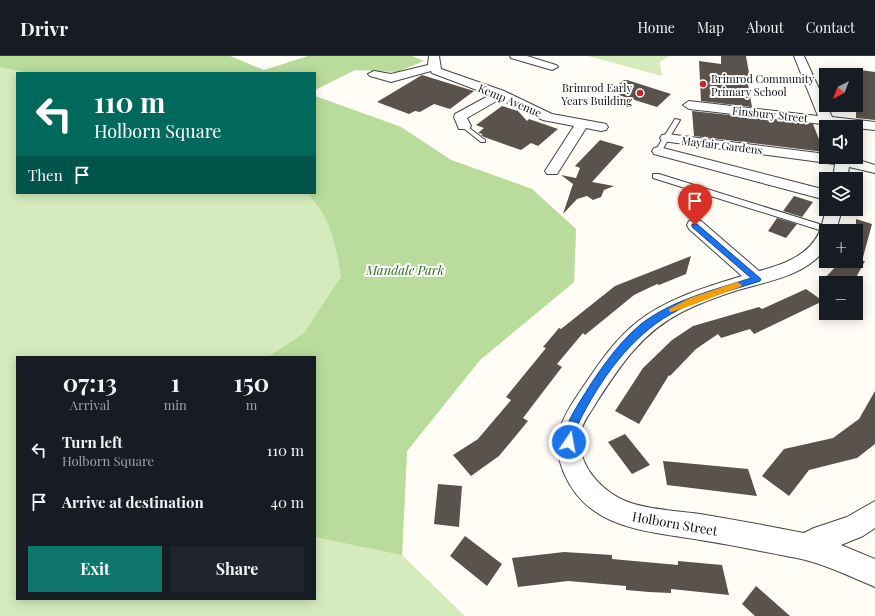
<!DOCTYPE html>
<html lang="en">
<head>
<meta charset="utf-8">
<style>
	body { margin:0; font-family:"Playfair Display",serif; background:#20242c; color:#f1f3f6; height:100vh; display:flex; flex-direction:column; font-size:15px; white-space:nowrap }
	* { box-sizing:border-box; margin:0 }
	p { font-size:13px; color:#9ea1a6 }
	.icon { flex:none; width:22px; height:22px; fill:none; stroke:currentColor; stroke-width:2; stroke-linecap:round; stroke-linejoin:round }
	.map { position:relative; flex:1; overflow:hidden }
	.details { position:absolute; left:16px; top:300px; width:300px; height:244px; display:flex; flex-direction:column; background:#171b24; border-radius:0px; box-shadow:0 2px 10px #0003 }
	.details>* { flex:none }
	.hud { position:absolute; left:16px; top:16px; width:300px; height:122px; border-radius:0px; box-shadow:0 2px 10px #0003; background:#00695c; color:#fff; overflow:hidden }
	.needle { width:26px; rotate:222deg }
	.buttons { position:absolute; left:819px; top:12px; display:grid; gap:8px }
	.buttons a { display:grid; place-items:center; width:44px; height:44px; border-radius:0px; background:#171b24; box-shadow:0 2px 10px #0003; font-size:20px }
	.pin { position:absolute; display:grid; place-items:center; width:34px; height:34px; color:#fff; margin:-41px -17px; border-radius:50% 50% 50% 0; rotate:-45deg; box-shadow:0 0 4px #0007 }
	.pin .icon { rotate:45deg }
	.me { position:absolute; width:44px; margin:-22px; rotate:12deg; stroke-linejoin:round; filter:drop-shadow(0 0 3px #0008) }
	.turn { display:flex; align-items:center; gap:14px; height:84px; padding:0 12px; font-size:18px }
	.turn .icon { width:52px; height:52px; stroke-width:2.5 }
	.turn b { display:block; font-size:28px; line-height:34px }
	.then { display:flex; align-items:center; height:38px; padding:0 12px; background:#0003; gap:8px; font-size:15px }
	.eta { display:flex; justify-content:space-evenly; align-items:center; height:68px; text-align:center }
	.eta b { font-size:24px; font-weight:700; line-height:28px }
	.button { display:flex; gap:8px; margin-top:auto; padding:8px 12px }
	.button a { flex:1; height:46px; border-radius:0px; background:#0f766e; color:#fff; font-size:16px; font-weight:700; line-height:46px; text-align:center }
	.button a+a { background:#20242c; color:#f1f3f6 }
	ul { padding:0; list-style:none }
	li { display:flex; align-items:center; gap:12px; height:52px; padding:0 12px }
	li div { flex:1 }
	li b { display:block; font-size:15px }
	li em { font-style:normal }
	header { display:flex; align-items:center; gap:24px; box-sizing:border-box; height:56px; padding:0 20px; background:#171b24; border-bottom:1px solid #363941 }
	header strong { font-size:19px }
	nav { display:flex; gap:22px; margin-inline-start:auto; font-size:14px }
	.map>svg:first-child { display:block }
</style>
</head>
<body>
<header>
<strong>Drivr</strong>
<nav><a>Home</a><a>Map</a><a>About</a><a>Contact</a></nav>
</header>
<div class="map">
<svg width="875" height="560" viewBox="0 0 875 560">
	<rect width="100%" height="100%" fill="#fffdf5"/>
	<path fill="#d5ebbd" fill-rule="evenodd" d="M0 0H230L266 17H17V137H315V40L401 71 451 104 532 133 576 173 574 226 480 304 407 395 402 499 465 560H0ZM17 301H315V543H17Z
		M588 0H669L660 6 662 20Z"/>
	<path fill="#b9dc9c" d="M0 0H230L264 14 308 0H412L424 5 397 16 355 14 315 34V17H29L0 11Z
		M315 40 401 71 451 104 532 133 576 173 574 226 480 304 407 395 402 499 315 481V301H268L304 277 341 221C337 192 330 157 306 137H315Z"/>
	<path fill="#5a524d" d="M721 0H746L751 28H748L752 51 701 45 699 5 721 8Z
		M846 12 875 16V64L856 62V19H850Z
		M422 19 474 35 450 53 434 48 420 56 415 55 409 58 377 46Z
		M624 24H627L671 38 657 51 609 36Z
		M502 50 518 55 527 65 529 63 558 73 538 90 531 87 521 94 484 81 481 79 483 78 478 77 484 72 476 69Z
		M692 55 813 68 824 96 694 80Z
		M600 84 624 91 592 126 614 130 604 134 601 141 593 144 587 140 577 143 563 158 573 128 561 119 576 122 580 112 575 110Z
		M794 140 813 146 802 161 783 155Z
		M777 162 797 168 786 182 768 175Z
		M856 163 872 168 862 205H865L853 227H820L841 205H856Z
		M691 200 686 218 659 229 657 228 634 239 585 279 583 277 557 308 562 311 523 362 528 365 499 400 471 420 453 399 478 383 511 344 506 341 546 292 543 291 559 272 561 273 615 230Z
		M806 233 823 245 754 278 750 273 721 282 718 278 696 293 670 320 669 319 639 368 615 355 643 312 672 284 693 270 759 251 762 253Z
		M875 335V388L857 402 809 414 789 440 762 420 784 393 833 382 859 363Z
		M625 378 650 409 632 418 608 386Z
		M663 405 748 413 757 440 667 429Z
		M438 428 462 430 459 471 434 468Z
		M465 480 502 508 487 530 450 500Z
		M564 496 612 499V503L678 509V505L722 509 729 539 671 533V537L649 536 626 534V530L568 525 518 531 512 502Z
		M756 530 790 560H755L742 548Z"/>
	<g fill="none" stroke-linecap="round" stroke-linejoin="round">
		<defs>
			<path id="service" d="M675 63 680 64 661 96H657L655 95Z
				M464 68 485 84V86H481L462 71V69Z
				M653 118H659L832 172 833 174 826 176 653 122Z"/>
			<path id="minor" d="M429 0H439L441 13 504 35 552 58 601 67 606 68 608 71 606 74 601 75 586 72 557 118H547L545 115 574 70 543 64 500 43 467 62 471 70 469 73H459L454 61 455 58 490 39 432 17 431 15 391 26 370 20 368 18 374 15 391 18 428 9Z
				M510 0H527L556 9 558 11 552 14 511 2Z
				M794 0H804L832 61 875 66V74L836 70 837 71H826V74L822 68 689 53 683 49 689 45 818 60Z
				M667 78 826 98V101H849L875 109V117L849 111 847 123H833L835 108 662 85 660 82 662 79Z
				M659 91 826 134V144L654 98 652 95 654 92Z
				M826 153H842L836 175H826V192C806 220 769 225 738 234 719 240 700 247 682 256 642 276 619 311 596 347 591 356 582 366 581 377 575 410 604 439 634 448 655 454 678 455 700 458 735 464 769 470 804 477L814 472 847 461 875 445V472L863 480 841 489 875 503V531C849 520 825 508 797 502 765 496 732 489 700 484 648 475 588 474 564 417 550 384 560 365 579 337 596 312 613 285 637 266 668 242 706 231 742 220L689 173 687 169 689 165 695 164 701 165 759 215C782 209 808 200 819 177 822 170 824 161 826 153Z"/>
		</defs>
		<use href="#service" stroke="#444" stroke-width="2"/>
		<use href="#minor" stroke="#444" stroke-width="2"/>
		<use href="#service" fill="#fff" fill-rule="evenodd"/>
		<use href="#minor" fill="#fff" fill-rule="evenodd"/>
	</g>
	<path fill="#1a73e8" stroke="#114b97" d="M692 168H697L761 223 760 225C730 235 698 242 671 258 630 281 600 324 579 366 575 373 576 382 572 389H565C560 378 573 357 579 347 596 319 616 289 641 268 672 244 714 234 751 222L692 171Z"/>
	<path fill="#f59e0b" d="M737 226 742 229 740 231C731 234 674 257 670 256L669 253 690 242Z"/>
	<g fill="#c4262e" stroke="#fff" stroke-width="1.5">
		<circle cx="703" cy="28" r="4"/>
		<circle cx="640" cy="37" r="4"/>
	</g>
	<g text-anchor="middle" dominant-baseline="central" stroke-width="4" stroke-linejoin="round" paint-order="stroke">
		<g font-size="11" fill="#111" stroke="#fff" text-anchor="start">
			<text x="711" y="22">Brimrod Community<tspan x="711" dy="13">Primary School</tspan></text>
			<text x="632" y="31" text-anchor="end">Brimrod Early<tspan x="632" dy="13">Years Building</tspan></text>
		</g>
		<g font-size="11" fill="#111" stroke="#fff">
			<text transform="translate(510 44) rotate(23)">Kemp Avenue</text>
			<text transform="translate(770 58) rotate(6)">Finsbury Street</text>
			<text transform="translate(722 89) rotate(7)">Mayfair Gardens</text>
		</g>
		<g font-size="13" font-style="italic" fill="#2f6b1f" stroke="#fff">
			<text x="405" y="213">Mandale Park</text>
		</g>
		<g font-size="13" fill="#111" stroke="#fff">
			<text transform="translate(675 467) rotate(10)">Holborn Street</text>
		</g>
	</g>
</svg>
<div class="buttons">
<a><svg class="needle" viewBox="-14 -14 28 28"><path d="M0-13l5 13h-10z" fill="#e53935"/><path d="M0 13l5-13h-10z" fill="#9ea1a6"/></svg></a>
<a><svg class="icon" aria-label="sound" viewBox="0 0 24 24"><path d="M4 9h4l5-4v14l-5-4H4zM17 9q2 3 0 6"/></svg></a>
<a><svg class="icon" aria-label="layers" viewBox="0 0 24 24"><path d="M12 4l9 5-9 5-9-5zM3 14l9 5 9-5"/></svg></a>
<a>+</a>
<a>−</a>
</div>
<div class="pin" style="left:695px;top:169px;background:#d93025"><svg class="icon" aria-label="arrive" viewBox="0 0 24 24"><path d="M6 21V4h12l-3 4 3 4H6"/></svg></div>
<svg class="me" style="left:569px;top:386px" viewBox="-20 -20 40 40"><circle r="17" fill="#1a73e8" stroke="#fff" stroke-width="3"/><path d="M0-11L8 9 0 5-8 9z" fill="#fff"/></svg>
<div class="hud">
<div class="turn"><svg class="icon" aria-label="left" viewBox="0 0 24 24"><path d="M17 20v-9H6M10 6l-5 5 5 5"/></svg><div><b>110 m</b>Holborn Square</div></div>
<div class="then">Then<svg class="icon" aria-label="arrive" viewBox="0 0 24 24"><path d="M6 21V4h12l-3 4 3 4H6"/></svg></div>
</div>
<section class="details">
<div class="eta">
<div><b>07:13</b><p>Arrival</p></div>
<div><b>1</b><p>min</p></div>
<div><b>150</b><p>m</p></div>
</div>
<ul>
<li><svg class="icon" aria-label="left" viewBox="0 0 24 24"><path d="M17 20v-9H6M10 6l-5 5 5 5"/></svg><div><b>Turn left</b><p>Holborn Square</p></div><em>110 m</em></li>
<li><svg class="icon" aria-label="arrive" viewBox="0 0 24 24"><path d="M6 21V4h12l-3 4 3 4H6"/></svg><div><b>Arrive at destination</b></div><em>40 m</em></li>
</ul>
<div class="button"><a>Exit</a><a>Share</a></div>
</section>
</div>
</body>
</html>
